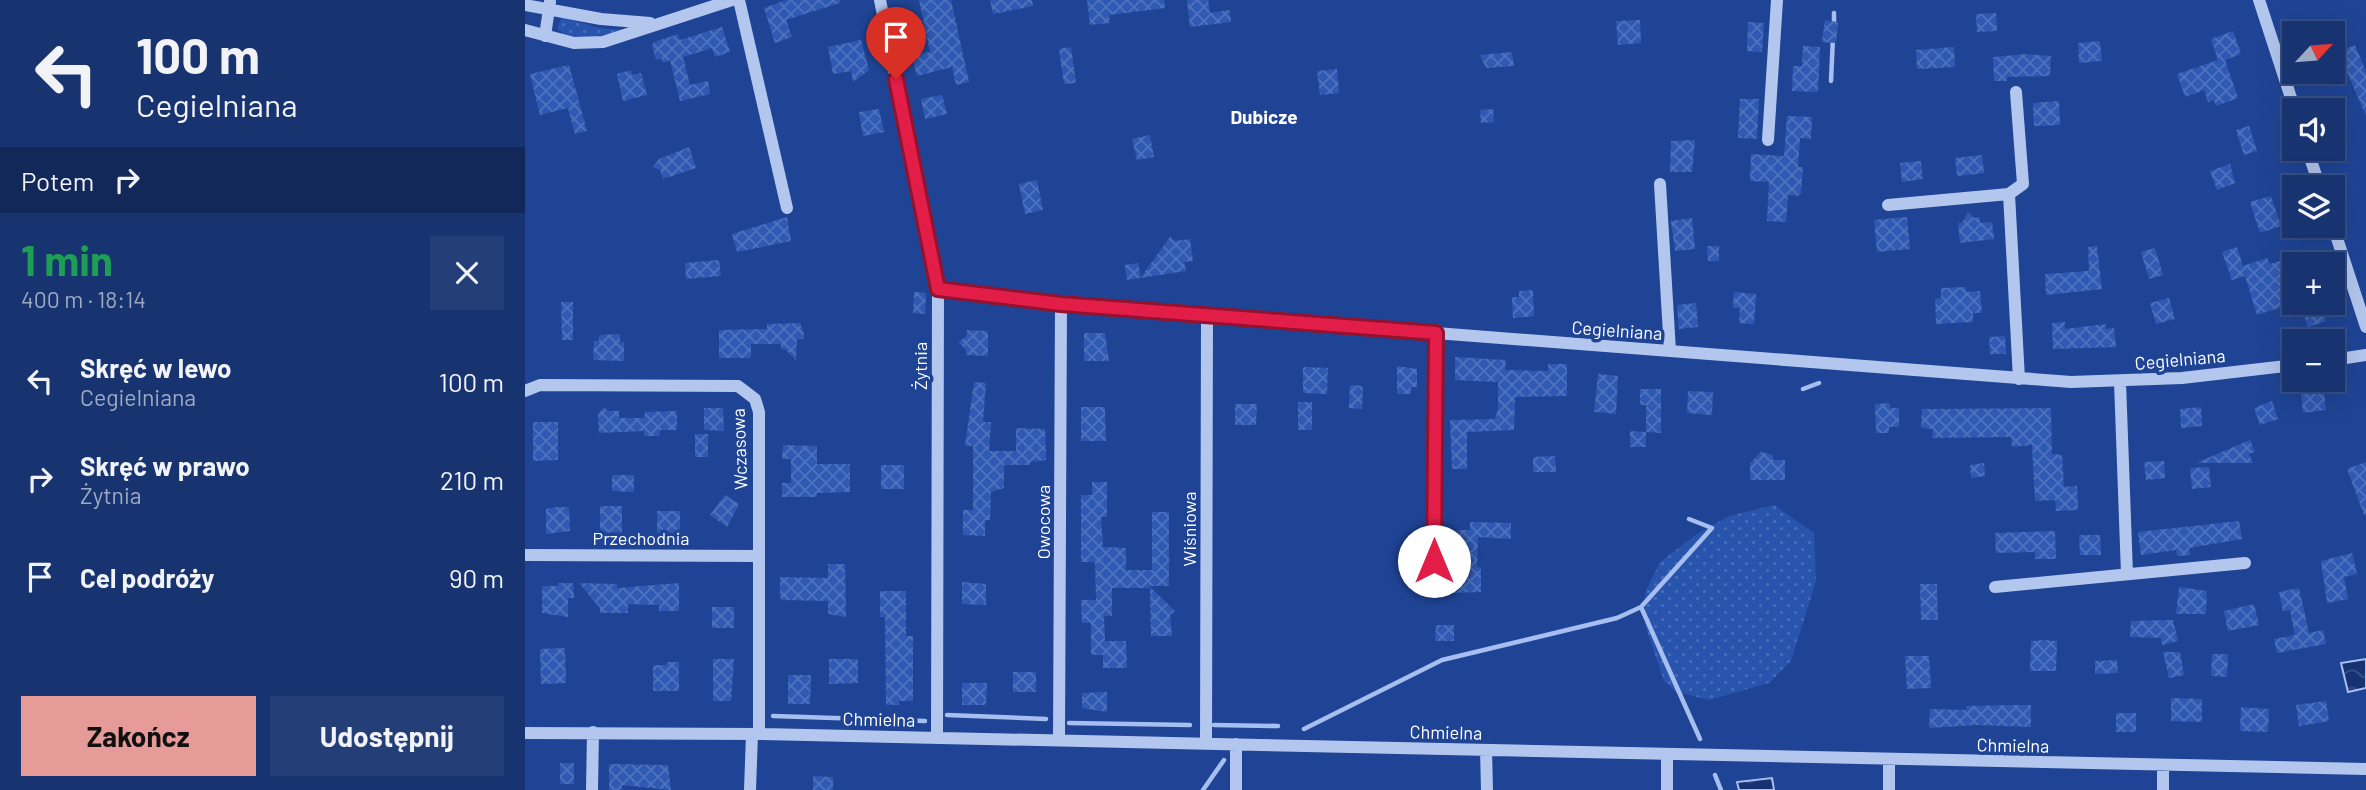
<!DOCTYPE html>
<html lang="pl">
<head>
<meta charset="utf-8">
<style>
	body { margin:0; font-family:Barlow,sans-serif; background:#243f78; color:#f1f3f6; height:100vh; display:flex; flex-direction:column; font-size:26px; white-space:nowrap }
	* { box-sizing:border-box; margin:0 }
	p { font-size:23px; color:#9eaac3 }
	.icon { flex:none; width:38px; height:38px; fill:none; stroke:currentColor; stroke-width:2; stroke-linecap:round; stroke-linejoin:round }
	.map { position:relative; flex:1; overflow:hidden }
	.panel { display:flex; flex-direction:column; background:#173370; width:525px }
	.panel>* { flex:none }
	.guide { background:#173370; color:#f1f3f6; overflow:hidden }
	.needle { width:46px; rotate:64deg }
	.fabs { position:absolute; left:1757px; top:21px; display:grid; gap:14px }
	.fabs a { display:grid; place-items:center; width:63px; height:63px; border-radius:0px; background:#173370; box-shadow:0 7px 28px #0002,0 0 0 2px #364e83; font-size:35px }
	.pin { position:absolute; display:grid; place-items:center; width:60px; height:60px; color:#fff; margin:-72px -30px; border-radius:50% 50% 50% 0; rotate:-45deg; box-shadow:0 0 7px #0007 }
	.pin .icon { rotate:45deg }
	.me { position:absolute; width:77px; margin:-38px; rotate:0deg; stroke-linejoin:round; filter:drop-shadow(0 0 5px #0008) }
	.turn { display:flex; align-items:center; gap:24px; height:147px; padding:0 21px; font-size:32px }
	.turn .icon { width:91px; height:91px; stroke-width:2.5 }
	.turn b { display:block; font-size:49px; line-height:60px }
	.then { display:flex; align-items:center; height:66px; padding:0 21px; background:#0003; gap:14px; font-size:26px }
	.round { display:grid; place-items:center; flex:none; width:74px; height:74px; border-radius:0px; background:#243f78 }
	.head { display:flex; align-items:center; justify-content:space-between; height:119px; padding:0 21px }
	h1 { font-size:42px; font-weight:700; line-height:52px; color:#1e9e55 }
	.action { display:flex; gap:14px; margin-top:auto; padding:14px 21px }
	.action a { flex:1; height:80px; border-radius:0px; background:#e69b98; color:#111; font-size:28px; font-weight:700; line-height:80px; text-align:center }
	.action a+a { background:#243f78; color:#f1f3f6 }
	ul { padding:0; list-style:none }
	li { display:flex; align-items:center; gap:21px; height:98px; padding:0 21px }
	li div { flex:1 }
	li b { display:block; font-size:26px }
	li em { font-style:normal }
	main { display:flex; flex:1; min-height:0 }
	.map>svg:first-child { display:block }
</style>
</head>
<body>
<main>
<section class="panel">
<div class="guide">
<div class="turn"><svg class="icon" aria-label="left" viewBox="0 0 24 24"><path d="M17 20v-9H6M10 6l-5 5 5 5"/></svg><div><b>100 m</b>Cegielniana</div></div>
<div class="then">Potem<svg class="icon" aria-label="right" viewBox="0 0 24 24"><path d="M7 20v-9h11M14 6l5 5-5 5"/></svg></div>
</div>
<div class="head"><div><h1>1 min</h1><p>400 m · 18:14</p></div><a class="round"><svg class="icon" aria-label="close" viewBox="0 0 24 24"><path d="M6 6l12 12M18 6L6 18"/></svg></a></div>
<ul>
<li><svg class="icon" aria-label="left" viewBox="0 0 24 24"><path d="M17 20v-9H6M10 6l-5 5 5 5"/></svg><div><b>Skręć w lewo</b><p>Cegielniana</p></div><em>100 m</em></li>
<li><svg class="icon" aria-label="right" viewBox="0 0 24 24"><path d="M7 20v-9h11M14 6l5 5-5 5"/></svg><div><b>Skręć w prawo</b><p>Żytnia</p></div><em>210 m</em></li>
<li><svg class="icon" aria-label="arrive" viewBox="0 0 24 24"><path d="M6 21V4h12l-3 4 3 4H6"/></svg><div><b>Cel podróży</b></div><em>90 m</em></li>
</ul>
<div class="action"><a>Zakończ</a><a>Udostępnij</a></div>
</section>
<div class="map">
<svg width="1841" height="790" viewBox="0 0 1841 790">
	<defs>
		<pattern id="grass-dots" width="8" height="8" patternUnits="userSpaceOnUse" patternTransform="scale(1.75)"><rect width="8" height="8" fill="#2954ad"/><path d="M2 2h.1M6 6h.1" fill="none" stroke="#496eb9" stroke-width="1.8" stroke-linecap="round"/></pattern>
		<pattern id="water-waves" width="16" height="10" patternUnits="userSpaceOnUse" patternTransform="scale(1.75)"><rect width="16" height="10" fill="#163273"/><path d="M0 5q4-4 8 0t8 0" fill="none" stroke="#395188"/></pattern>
		<pattern id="building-cross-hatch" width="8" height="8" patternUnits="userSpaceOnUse" patternTransform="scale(1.75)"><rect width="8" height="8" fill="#2f59b2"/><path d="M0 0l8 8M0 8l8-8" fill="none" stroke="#4e72be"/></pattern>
	</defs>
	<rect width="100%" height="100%" fill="#1f4495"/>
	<path fill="url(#grass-dots)" d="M37 17 74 28 97 30C79 35 45 45 32 28Z
		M1249 505 1289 533 1291 581 1266 661 1244 683 1184 700 1151 692 1139 681 1120 625V592L1135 562 1172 534 1204 516Z"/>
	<path fill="url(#water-waves)" stroke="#a7bff0" stroke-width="2" d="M1841 659V688L1823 692 1816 663Z
		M1247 778 1249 790H1214L1212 782Z"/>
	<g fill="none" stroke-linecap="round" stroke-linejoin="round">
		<path stroke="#a7bff0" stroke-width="4.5" d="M1309 25V13
			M1306 81 1308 37
			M1278 389 1294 383
			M1116 607 1175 739
			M422 715 521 719
			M248 716 400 721
			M544 723 665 725
			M689 725 753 726
			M779 729 917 660 1092 618 1116 607 1187 528 1164 519
			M1190 775 1196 790
			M678 790 699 760"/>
	</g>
	<path fill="url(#building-cross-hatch)" d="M262 0H315V3L261 20 267 37 250 43 239 8Z
		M394 0H426L444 82 431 85 427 67 392 76 387 56 405 52Z
		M465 0H507L508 6 468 14Z
		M562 0H639L640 8 584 15 585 23 565 25Z
		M662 0H683L685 13 705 10 706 22 665 27Z
		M1471 13 1472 31 1452 32 1451 14Z
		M1115 20 1116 43 1093 45 1091 21Z
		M1300 20 1313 22 1311 43 1297 42Z
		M1223 22 1239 23 1237 52 1222 51Z
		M197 27 205 52 190 57 187 48 158 57 165 85 183 81 185 94 155 101 145 60 138 63 136 58 131 60 127 46 129 42 153 34 155 40Z
		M1708 31 1716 54 1700 60 1713 98 1691 106 1689 100 1683 102 1679 90 1660 97 1652 74 1693 60 1686 39Z
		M336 40 344 70 328 82 326 71 308 74 303 47Z
		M1575 41 1577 61 1554 63 1553 43Z
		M1830 45 1841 72V116L1822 72 1817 74 1815 69 1808 67 1811 53Z
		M1278 46 1295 47 1293 92 1267 91 1268 66H1277Z
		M546 47 551 83 539 84 534 49Z
		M1429 47 1430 67 1392 69 1391 50Z
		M987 52 989 66 961 68 955 55Z
		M1501 54 1526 56 1525 76 1482 77V81H1469L1468 57Z
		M44 65 62 131 50 134 43 108 15 115 5 74Z
		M812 69 814 93 795 95 792 71Z
		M106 70 107 75 116 73 122 95 98 101 92 74Z
		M417 95 422 114 400 119 396 99Z
		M1215 99H1234L1232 139 1213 138Z
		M1534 101 1535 125 1509 126 1508 103Z
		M354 109 359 132 338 136 334 112Z
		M968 109 969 122 956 123 955 110Z
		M1262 116 1287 117 1286 139 1275 138 1273 167H1278L1276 193 1273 196 1263 195 1261 222 1242 221 1244 182 1225 181 1226 154 1259 156Z
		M1724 126 1732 151 1719 155 1711 130Z
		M625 135 629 157 612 160 607 139Z
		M1170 140 1167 172H1145L1146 141Z
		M164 147 171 168 138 179 135 170 128 167 134 159Z
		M1457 155 1459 173 1432 176 1430 158Z
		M1396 161 1398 179 1377 182 1375 163Z
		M1705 164 1710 183 1692 190 1685 171Z
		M512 180 518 210 500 214 494 184Z
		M1746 196 1756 226 1735 233 1725 202Z
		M1443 212 1449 218 1455 217V223L1467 222 1469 239 1435 243 1433 223H1437Z
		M262 217 266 241 212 252 207 234Z
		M1382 217 1385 249 1352 252 1349 220Z
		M1167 218 1170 249 1150 251 1146 221Z
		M645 237 650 241 665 239 668 261 659 262 661 271 602 280 600 265 613 263 616 277Z
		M1182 246H1194V261H1183Z
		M1572 246 1577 289 1521 295 1520 274 1564 271 1563 247Z
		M1712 247 1718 266 1742 258 1745 264 1769 257V303L1732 315 1720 276 1707 280 1697 252Z
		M1630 248 1638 275 1624 279 1616 252Z
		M194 260 196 276 161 279 160 263Z
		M1441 287V292L1455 291 1457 313H1448V322L1411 324 1410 299 1416 298V288Z
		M1008 290 1009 316 988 318 987 297H994V291Z
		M389 292 401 293 400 314 388 313Z
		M1209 292 1231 294 1229 324 1214 323 1215 308H1208Z
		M1644 298 1650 319 1631 324 1625 303Z
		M36 302H48V340H37Z
		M1171 303 1173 327 1154 329 1152 305Z
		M1775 303H1796L1801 321 1783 327Z
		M1540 322V329L1581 324V329L1589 328 1591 347 1528 349 1527 323Z
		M275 323 279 334 278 339H272L271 360 260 349H256V344H226V358H194V330L242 329V324Z
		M442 330 463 331V356L441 355V350L433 342 441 337Z
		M559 333H580L584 361H559Z
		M95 334V343L99 342V361L68 360 69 341H74V335Z
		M1480 336 1481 354H1465L1464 337Z
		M930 357 981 360 980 370 1023 371V364H1042V396L990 397 989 430 942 432V469H927L925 420 970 419 973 409V382L930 380Z
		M872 366 892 369V387H886V394H872Z
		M778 367 803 368 802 394 778 393Z
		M1073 374 1093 376 1091 414 1069 412Z
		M449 382 461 383 458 422H466L464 451H491V428L520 429 521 460 505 462V465H479V488L466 492 465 520H460V536L438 535V510H448V446H440Z
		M825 385 838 386 837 409 824 408Z
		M1115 389H1136V433L1121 432V447H1105V431L1121 432V405H1115Z
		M1163 391 1188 392 1187 415 1162 413Z
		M1799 392 1801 410 1778 413 1776 394Z
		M1747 401 1753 419 1735 425 1729 408Z
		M773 402H787V430H773Z
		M1365 403V408H1374V427H1364V433H1351L1350 404Z
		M710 404H732L731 425H710Z
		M79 407 83 411H94V418H119L120 412 152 411V430H135L134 436H119V431L74 433 73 414Z
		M556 407H580L581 441H556Z
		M1676 407 1677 426 1656 428 1655 409Z
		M179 408H198L199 431 179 430Z
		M1526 408 1527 454 1537 455 1539 487 1552 486 1553 510 1531 511 1530 500 1510 501 1507 445 1487 447 1486 437 1407 438 1408 429 1396 428 1397 409Z
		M8 422H33V460L8 461Z
		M170 434H183V457H170Z
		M1725 440 1730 452 1724 454 1728 463H1671Z
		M258 445 292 446V464H325V492L292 493V497H257V483H266V459H257Z
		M1236 452 1248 455V460H1260V480H1225V463Z
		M1030 456 1031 472H1008V457Z
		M1639 461 1640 478 1621 480 1619 462Z
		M1841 462V515H1839L1822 469Z
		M1459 463 1460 476 1446 478 1445 465Z
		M356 465H379V489H356Z
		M1684 467 1686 487 1667 489 1665 468Z
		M87 475H109V492L87 491Z
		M567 482H582V517H576L578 547 601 548V570H627V512H644V586H624L650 611 645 615 647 636H626L625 588H587V616H579L580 641H601L602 668H578V655H566V623H557L556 600H571L570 562H556V495H567Z
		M200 495 214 504 202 527 185 515Z
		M75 506H97V534H75Z
		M32 507H44L45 531 21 534V509Z
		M132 511H155V534H132Z
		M1714 521 1717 539 1664 548 1665 555 1652 556 1651 550 1616 555 1613 532Z
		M945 522 986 523V539L953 537 952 567H956V592L926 593 925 567H931L932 530H945Z
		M1530 531 1531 559H1510V552L1471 553 1470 533Z
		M1554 535H1575L1576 555H1555Z
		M1827 553 1832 574 1819 577 1823 599 1802 603 1796 561Z
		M303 564H320L321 617 303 614V601L257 600 255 597V577L303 578Z
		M437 582 461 584V605L437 604Z
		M33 583H48L49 598H43V617L17 613V586H33Z
		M54 583 92 584V588L154 583V611H134V605L103 604V613H75V608Z
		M1395 584H1412L1413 620H1396Z
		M1654 587 1682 591 1681 614H1651Z
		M1774 588 1784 633 1798 630 1801 644 1752 653 1749 639 1770 635 1765 610 1758 611 1754 592Z
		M355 591H381V636H388V701H374V705H361L360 617H355Z
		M1729 604 1734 625 1703 631 1699 611Z
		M187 607H209V628H187Z
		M1648 620 1653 641 1637 645 1636 638 1605 637 1606 621Z
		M911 625H929V641H910Z
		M1517 640 1532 641 1531 671H1505L1506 641Z
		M40 648 41 683 16 684 15 649Z
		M1638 652H1655L1659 675 1644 678Z
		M1687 654H1703L1702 677 1686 676Z
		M1380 656H1404L1406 688 1382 689Z
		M188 659H209L206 701H188Z
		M304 659H333V683L304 684Z
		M1592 660 1593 673 1570 674V661Z
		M142 662H154V691H128V665H142Z
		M488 672H511V692H488Z
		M263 675H286L285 704H263Z
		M437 683H462L461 705H437Z
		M582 692V712L557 708V693Z
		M1646 698 1677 699V722L1646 721Z
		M1801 701 1804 721 1774 726 1771 705Z
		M1491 705H1506V727L1451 725 1404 728 1405 709 1442 710 1441 706Z
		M1716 707 1744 709 1743 732 1715 731Z
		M1591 713H1611V732H1591Z
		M35 763H49V784H35Z
		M84 764 143 765 146 790 97 785V790H84Z
		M288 776 308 777V790H288Z"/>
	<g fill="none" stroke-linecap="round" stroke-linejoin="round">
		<path stroke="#b3c6ee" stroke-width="2.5" stroke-dasharray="3.5 5" stroke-linecap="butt" d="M1759 26 1769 56
			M1809 188 1818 215"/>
		<path stroke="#b3c6ee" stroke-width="12" d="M214 0 262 208
			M355 0 413 289 412 738
			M1734 0 1770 110
			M0 5 76 19 125 23
			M0 30 49 43 78 42 207 0
			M20 36 25 2
			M1491 92 1498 184 1484 194 1494 379
			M1243 140 1252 0
			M1782 149 1795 187
			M1135 184 1145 351
			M1363 205 1484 194
			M1808 226 1841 327
			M413 289 536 304 1546 382 1657 378 1769 365
			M1808 360 1841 355
			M1595 382 1602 574
			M0 391 15 385 213 386 230 399 234 412V734
			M0 555 233 556
			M909 561 911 333
			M1470 587 1720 563
			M0 733 234 734 1841 769
			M534 740 536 304
			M681 743 682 316
			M711 744V790
			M961 750 962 790
			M1142 754V790
			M67 790 68 732
			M225 790 227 734
			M1364 790V759
			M1638 790V767"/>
	</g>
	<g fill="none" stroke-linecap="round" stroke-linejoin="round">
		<defs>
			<path id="route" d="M371 79 413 289 536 304 911 333 909 561"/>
		</defs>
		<use href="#route" stroke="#92132f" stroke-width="18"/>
		<use href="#route" stroke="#e11d48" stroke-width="12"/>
	</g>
	<g text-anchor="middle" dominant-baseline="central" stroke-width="7" stroke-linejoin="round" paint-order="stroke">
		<g font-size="18" fill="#fff" stroke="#1f4495">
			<text transform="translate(1092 330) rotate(4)">Cegielniana</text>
			<text transform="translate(1655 359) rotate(-5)">Cegielniana</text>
			<text transform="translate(395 366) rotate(-90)">Żytnia</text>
			<text transform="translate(214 449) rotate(-92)">Wczasowa</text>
			<text transform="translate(518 522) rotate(-90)">Owocowa</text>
			<text transform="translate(664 529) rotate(-90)">Wiśniowa</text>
			<text x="116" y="538">Przechodnia</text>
			<text transform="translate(354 719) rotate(1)">Chmielna</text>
			<text transform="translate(921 732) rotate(1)">Chmielna</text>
			<text transform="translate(1488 745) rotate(1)">Chmielna</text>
		</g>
		<g font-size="19" font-weight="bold" fill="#fff" stroke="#1f4495">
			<text x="739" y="116">Dubicze</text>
		</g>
	</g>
</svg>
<div class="fabs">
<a><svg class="needle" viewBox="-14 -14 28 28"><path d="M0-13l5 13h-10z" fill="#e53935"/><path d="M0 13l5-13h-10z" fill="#9eaac3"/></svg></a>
<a><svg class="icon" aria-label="sound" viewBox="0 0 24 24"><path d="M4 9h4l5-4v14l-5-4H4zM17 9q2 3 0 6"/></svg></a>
<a><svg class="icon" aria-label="layers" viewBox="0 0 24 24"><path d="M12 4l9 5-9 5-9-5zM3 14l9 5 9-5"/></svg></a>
<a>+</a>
<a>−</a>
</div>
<div class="pin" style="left:371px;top:79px;background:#d93025"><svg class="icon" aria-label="arrive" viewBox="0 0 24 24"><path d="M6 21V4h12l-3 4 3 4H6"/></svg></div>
<svg class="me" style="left:909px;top:561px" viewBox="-20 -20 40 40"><circle r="19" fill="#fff"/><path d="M0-13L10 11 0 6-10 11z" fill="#e11d48"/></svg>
</div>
</main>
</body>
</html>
